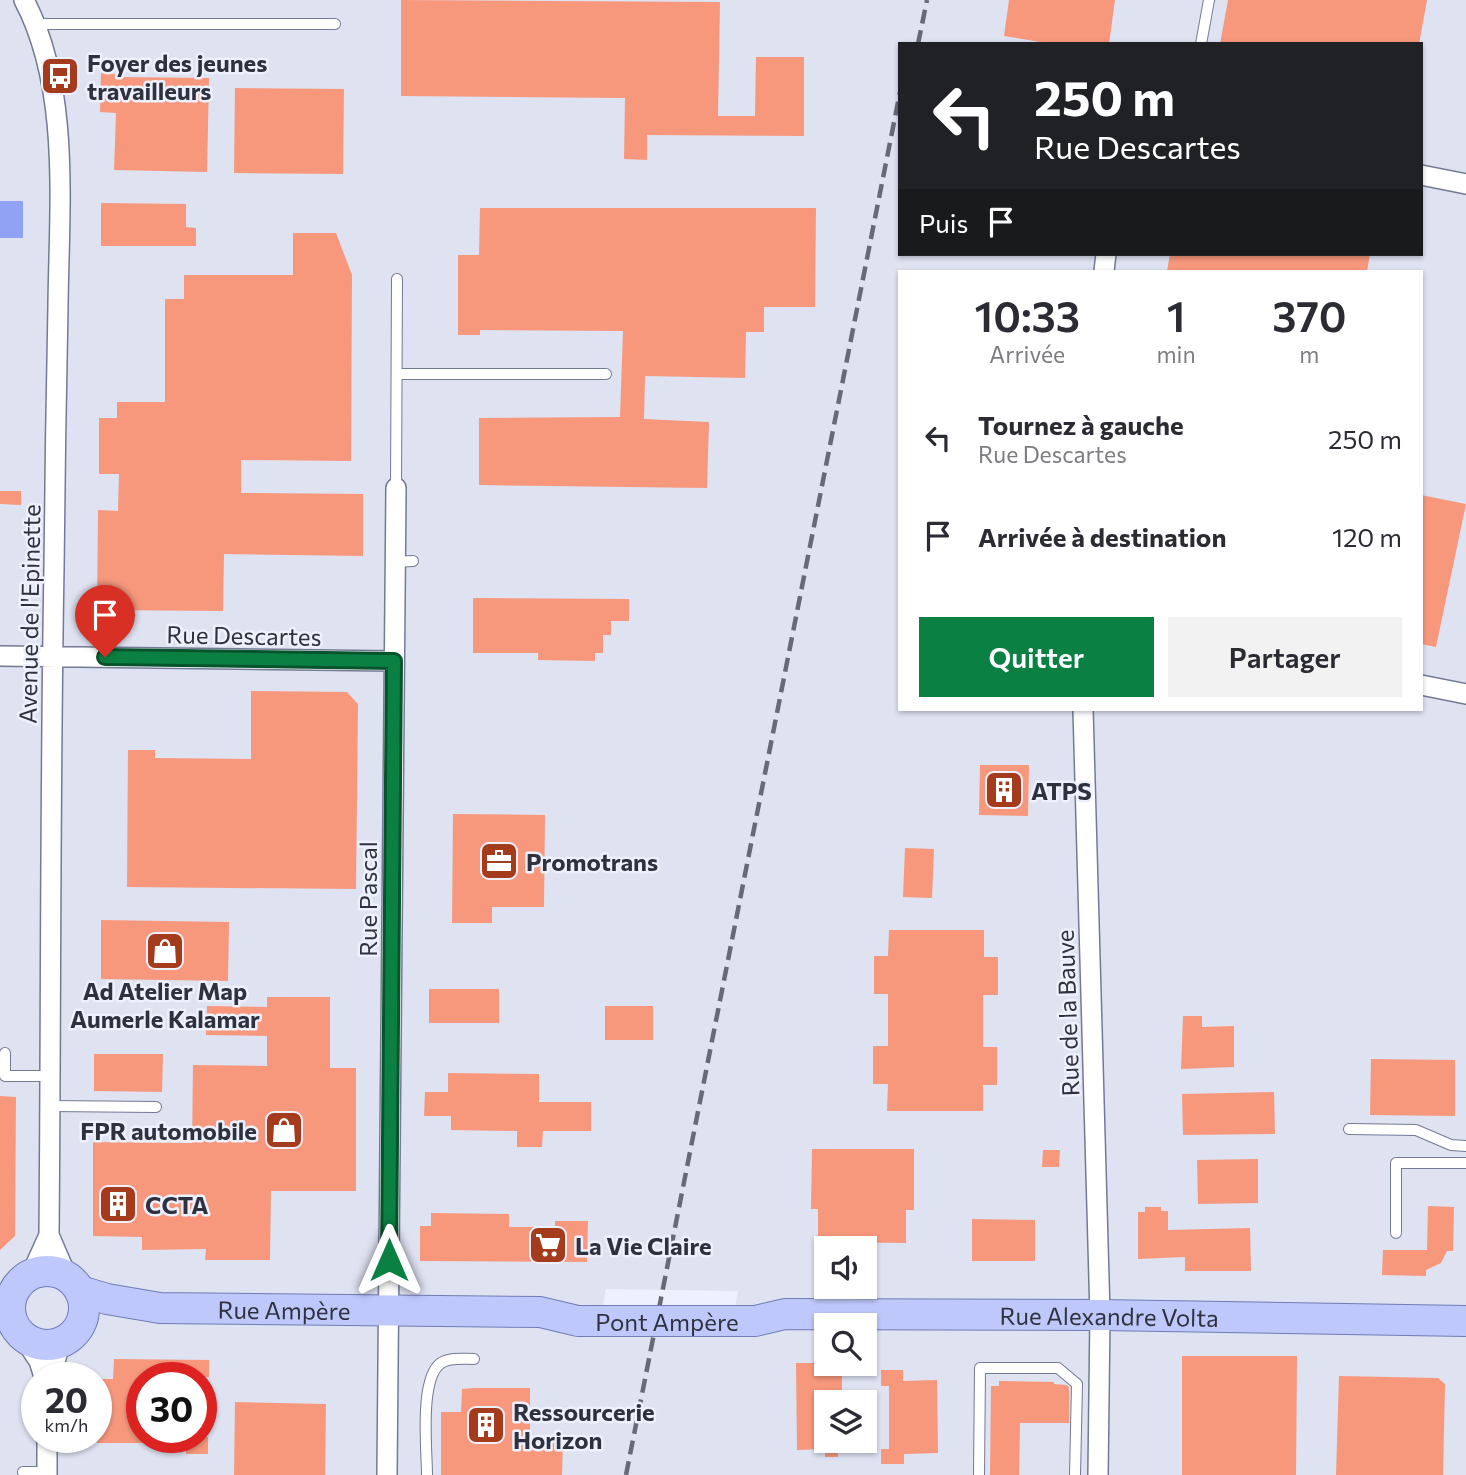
<!DOCTYPE html>
<html lang="fr">
<head>
<meta charset="utf-8">
<style>
	body { margin:0; font-family:Commissioner,sans-serif; background:#f2f2f3; color:#2b2b33; height:100vh; display:flex; flex-direction:column; font-size:26px; white-space:nowrap }
	* { box-sizing:border-box; margin:0 }
	p { font-size:23px; color:#7c7c81 }
	.icon { flex:none; width:38px; height:38px; fill:none; stroke:currentColor; stroke-width:2; stroke-linecap:round; stroke-linejoin:round }
	.map { position:relative; flex:1; overflow:hidden }
	.details { position:absolute; left:898px; top:270px; width:525px; height:441px; display:flex; flex-direction:column; background:#fff; border-radius:0px; box-shadow:0 2px 5px #0004 }
	.details>* { flex:none }
	.banner { position:absolute; left:898px; top:42px; width:525px; height:214px; border-radius:0px; box-shadow:0 2px 5px #0004; background:#202124; color:#fff; overflow:hidden }
	.buttons { position:absolute; left:814px; top:1236px; display:grid; gap:14px }
	.buttons a { display:grid; place-items:center; width:63px; height:63px; border-radius:0px; background:#fff; box-shadow:0 2px 5px #0004; font-size:35px }
	.speed { position:absolute; left:21px; top:1362px; display:flex; gap:14px; font-size:35px; font-weight:700; text-align:center }
	.speed>* { display:grid; place-content:center; width:91px; height:91px; border-radius:50%; background:#fff; box-shadow:0 2px 5px #0004; line-height:1 }
	.speed small { font-size:18px; font-weight:400 }
	.speed .limit { border:10px solid #d22; background:#fff; color:#111 }
	.pin { position:absolute; display:grid; place-items:center; width:60px; height:60px; color:#fff; margin:-72px -30px; border-radius:50% 50% 50% 0; rotate:-45deg; box-shadow:0 0 7px #0007 }
	.pin .icon { rotate:45deg }
	.me { position:absolute; width:77px; margin:-38px; rotate:0deg; stroke-linejoin:round; filter:drop-shadow(0 0 5px #0008) }
	.turn { display:flex; align-items:center; gap:24px; height:147px; padding:0 21px; font-size:32px }
	.turn .icon { width:91px; height:91px; stroke-width:2.5 }
	.turn b { display:block; font-size:49px; line-height:60px }
	.then { display:flex; align-items:center; height:66px; padding:0 21px; background:#0003; gap:14px; font-size:26px }
	.eta { display:flex; justify-content:space-evenly; align-items:center; height:119px; text-align:center }
	.eta b { font-size:42px; font-weight:600; line-height:49px }
	.button { display:flex; gap:14px; margin-top:auto; padding:14px 21px }
	.button a { flex:1; height:80px; border-radius:0px; background:#0b8043; color:#fff; font-size:28px; font-weight:600; line-height:80px; text-align:center }
	.button a+a { background:#f2f2f3; color:#2b2b33 }
	ul { padding:0; list-style:none }
	li { display:flex; align-items:center; gap:21px; height:98px; padding:0 21px }
	li div { flex:1 }
	li b { display:block; font-size:26px }
	li em { font-style:normal }
	.map>svg:first-child { display:block }
</style>
</head>
<body>
<div class="map">
<svg width="1466" height="1475" viewBox="0 0 1466 1475">
	<rect width="100%" height="100%" fill="#edf0fd"/>
	<path fill="#dee2f1" fill-rule="evenodd" d="M0 0H1466V1475H0ZM900 44H1421V254H900ZM900 271H1421V709H900ZM826 1248H864V1286H826ZM606 1289 737 1291 738 1292 730 1329H599ZM826 1325H864V1363H826ZM37 1377H96V1437H37ZM142 1377H201V1437H142ZM826 1402H864V1440H826Z"/>
	<path fill="#91a2f4" d="M0 201H23V238H0Z"/>
	<path fill="#f7987d" d="M401 0 720 2 718 116H755L756 57H804V136L647 135V160L624 159 625 98 401 96Z
		M1009 0H1115L1109 44H1053L1004 36Z
		M1228 0H1427L1419 44H1220Z
		M101 73 115 74V77L209 78 207 172 114 170 116 113 100 112Z
		M235 88 344 89 343 174 234 173Z
		M101 203 186 204V227L196 228V246H101Z
		M480 208H816L815 307H764V332H746L745 378 645 376 644 419 709 422 707 488 479 485V418L620 417 623 331 480 330V335H458V255H479Z
		M293 233H336L352 275 351 461 241 460V493L363 494V556L224 554 223 611 97 610 98 510 118 511 119 474H99V418H117V402H165V299H184V275H293Z
		M1170 254H1370L1367 271H1167Z
		M0 491H21V505L0 504Z
		M1421 495 1466 504 1436 647 1421 644Z
		M473 598 629 599V621H611V635H603V653H595V661L538 660V653H473Z
		M251 691 347 692 358 704 356 889 127 887 128 750H155V758L251 759Z
		M980 765H1029L1028 816 979 815Z
		M453 814 545 815 544 907H492V923H452Z
		M905 848 934 849 932 898 903 897Z
		M101 920 229 922 228 981 101 979Z
		M889 930H984V957H998V995H983V1047H997V1085H983V1111H887L888 1084H873V1046H888V994H874V956H888Z
		M429 989H499V1023H429Z
		M267 997H330V1068H356V1191H271L270 1260H205L206 1249 142 1250V1237L93 1236V1142L192 1143 193 1065 267 1066V1036L206 1035 207 1006 267 1007Z
		M605 1006H653V1040H605Z
		M1183 1016H1202V1027L1234 1026V1067L1181 1069Z
		M94 1054H163L162 1092 94 1091Z
		M1371 1059 1455 1060V1116L1370 1115Z
		M448 1073 539 1074V1102H591V1131H543L542 1147H517V1131L451 1130V1116H424L425 1092H448Z
		M1274 1092 1275 1134 1183 1135 1182 1094Z
		M0 1096 16 1097 15 1236 0 1250Z
		M812 1149H914V1210H906V1243L818 1242V1209H811Z
		M1043 1150H1060L1059 1167H1042Z
		M1258 1159V1203L1198 1204 1197 1160Z
		M1428 1206 1454 1207 1453 1251H1447L1441 1263 1426 1270V1276L1382 1275 1383 1250H1427Z
		M1145 1207H1161V1211H1168V1230L1250 1228 1251 1271H1185V1257L1138 1259V1212H1145Z
		M431 1213 509 1214V1227H555V1221H588L587 1262 420 1261V1226H431Z
		M972 1219 1035 1220V1261H972Z
		M1182 1356H1297L1296 1475H1182Z
		M114 1359 209 1360V1377H142V1443H97L98 1379H113Z
		M796 1363H842V1402H826V1440H838V1457H825V1449L797 1450Z
		M881 1370H903V1381L937 1380 938 1453 904 1454V1464H881V1449H889V1386H881Z
		M1339 1376 1438 1378 1445 1384 1443 1475H1336Z
		M999 1381 1054 1382V1384L1066 1385 1069 1387V1423H1020L1019 1475H990L991 1386H999Z
		M474 1388H530V1439L563 1440 562 1475H441V1412H461L462 1389Z
		M235 1402 326 1404 325 1475H234Z
		M186 1437H208V1454H186Z"/>
	<g fill="none" stroke-linecap="round" stroke-linejoin="round">
		<defs>
			<path id="service" d="M36 24H335
				M1201 44 1209 0
				M397 374H606
				M396 488 397 279
				M395 562 413 561
				M5 1053V1076H51
				M50 1106 156 1107
				M1349 1129 1416 1130 1451 1145 1466 1146
				M1396 1233V1163H1466
				M23 1472H47
				M427 1475C427 1450 419 1378 441 1363 450 1357 464 1359 474 1359
				M979 1475 980 1368H1058L1077 1384 1075 1475"/>
			<path id="minor" d="M24 0C71 89 59 208 58 306 56 393 55 481 54 568 50 790 51 1013 49 1235L67 1277
				M1421 175 1466 184
				M1104 271 1106 254
				M0 656 394 661
				M1421 685 1466 694
				M1083 709 1100 1315 1098 1475
				M31 1275 49 1235
				M22 1335 39 1361 44 1377
				M51 1377 60 1343
				M47 1475V1437
				M387 1475 396 488"/>
			<g id="primary">
				<circle cx="47" cy="1308" r="37"/>
				<path id="s1" d="M80 1291 107 1299 160 1308 540 1312 578 1321"/>
				<path id="s2" d="M755 1321 785 1314 1100 1315 1466 1321"/>
			</g>
		</defs>
		<use href="#service" stroke="#737a94" stroke-width="12"/>
		<use href="#minor" stroke="#737a94" stroke-width="22"/>
		<use href="#primary" stroke="#6f7cb6" stroke-width="32"/>
		<use href="#service" stroke="#fff" stroke-width="10"/>
		<use href="#minor" stroke="#fff" stroke-width="19"/>
		<use href="#primary" stroke="#bec8fa" stroke-width="30"/>
		<path stroke="#676a76" stroke-width="4.5" stroke-dasharray="14 7" stroke-linecap="butt" d="M918 44 927 0
			M626 1475 900 92"/>
		<defs>
			<g id="primary-bridge">
				<path id="s3" d="M578 1321H755"/>
			</g>
		</defs>
		<use href="#primary-bridge" stroke="#6f7cb6" stroke-width="32" stroke-linecap="butt"/>
		<use href="#primary-bridge" stroke="#bec8fa" stroke-width="30"/>
	</g>
	<g fill="none" stroke-linecap="round" stroke-linejoin="round">
		<defs>
			<path id="route" d="M105 657 394 661 389 1260"/>
		</defs>
		<use href="#route" stroke="#07532c" stroke-width="18"/>
		<use href="#route" stroke="#0b8043" stroke-width="12"/>
	</g>
	<defs>
		<symbol id="bus-square" viewBox="-11 -11 22 22"><rect x="-9" y="-9" width="18" height="18" rx="4" fill="#a33b1c" stroke="#edf0fd"/><path d="M-5-6H5V4H4V6H2V4H-2V6H-4V4H-5ZM-3.5-4V0h7V-4ZM-3.5 1.2v1.5H-2V1.2ZM2 1.2v1.5H3.5V1.2Z" fill="#fff"/></symbol>
		<symbol id="building-square" viewBox="-11 -11 22 22"><rect x="-9" y="-9" width="18" height="18" rx="4" fill="#a33b1c" stroke="#edf0fd"/><path d="M-4-6H4V6H1V3H-1V6H-4ZM-2.5-4.3h1.7v1.8h-1.7ZM.8-4.3h1.7v1.8H.8ZM-2.5-1h1.7V.8h-1.7ZM.8-1h1.7V.8H.8Z" fill="#fff"/></symbol>
		<symbol id="office-square" viewBox="-11 -11 22 22"><rect x="-9" y="-9" width="18" height="18" rx="4" fill="#a33b1c" stroke="#edf0fd"/><path d="M-6-3h4V-5.5h4V-3h4V5H-6ZM-1-4.5V-3h2v-1.5ZM-6 0V1H6V0Z" fill="#fff"/></symbol>
		<symbol id="shop-square" viewBox="-11 -11 22 22"><rect x="-9" y="-9" width="18" height="18" rx="4" fill="#a33b1c" stroke="#edf0fd"/><path d="M-5-2.5h2.3a2.7 3.5 0 0 1 5.4 0H5L5.5 6h-11ZM-1.5-2.5h3a1.5 2.3 0 0 0-3 0Z" fill="#fff"/></symbol>
		<symbol id="supermarket-square" viewBox="-11 -11 22 22"><rect x="-9" y="-9" width="18" height="18" rx="4" fill="#a33b1c" stroke="#edf0fd"/><path d="M-6-5.5h2.5l.6 2H6L4.5 2H-2.5L-4.4-4H-6ZM-1.5 3.2a1.3 1.3 0 1 0 .1 0ZM3 3.2a1.3 1.3 0 1 0 .1 0Z" fill="#fff"/></symbol>
	</defs>
	<g fill-rule="evenodd">
		<use href="#bus-square" x="38" y="54" width="44" height="44"/>
		<use href="#building-square" x="982" y="768" width="44" height="44"/>
		<use href="#office-square" x="477" y="839" width="44" height="44"/>
		<use href="#shop-square" x="143" y="929" width="44" height="44"/>
		<use href="#shop-square" x="262" y="1108" width="44" height="44"/>
		<use href="#building-square" x="96" y="1182" width="44" height="44"/>
		<use href="#supermarket-square" x="526" y="1223" width="44" height="44"/>
		<use href="#building-square" x="464" y="1403" width="44" height="44"/>
	</g>
	<g text-anchor="middle" dominant-baseline="central" stroke-width="5" stroke-linejoin="round" paint-order="stroke">
		<g font-size="24" font-weight="bold" fill="#2f323e" stroke="#edf0fd" text-anchor="start">
			<text x="87" y="62">Foyer des jeunes<tspan x="87" dy="28">travailleurs</tspan></text>
			<text x="1031" y="790">ATPS</text>
			<text x="526" y="861">Promotrans</text>
			<text x="165" y="990" text-anchor="middle">Ad Atelier Map<tspan x="165" dy="28">Aumerle Kalamar</tspan></text>
			<text x="257" y="1130" text-anchor="end">FPR automobile</text>
			<text x="145" y="1204">CCTA</text>
			<text x="575" y="1245">La Vie Claire</text>
			<text x="513" y="1411">Ressourcerie<tspan x="513" dy="28">Horizon</tspan></text>
		</g>
		<g font-size="24" fill="#2f323e" stroke="#edf0fd">
			<text transform="translate(29 614) rotate(-89)">Avenue de l'Epinette</text>
			<text transform="translate(244 635) rotate(1)">Rue Descartes</text>
			<text transform="translate(367 899) rotate(-90)">Rue Pascal</text>
			<text transform="translate(1067 1013) rotate(-92)">Rue de la Bauve</text>
			<text stroke="none"><textPath href="#s1" startOffset="206">Rue Ampère</textPath></text>
			<text stroke="none"><textPath href="#s2" startOffset="355">Rue Alexandre Volta</textPath></text>
			<text stroke="none"><textPath href="#s3" startOffset="89">Pont Ampère</textPath></text>
		</g>
	</g>
</svg>
<div class="buttons">
<a><svg class="icon" aria-label="sound" viewBox="0 0 24 24"><path d="M4 9h4l5-4v14l-5-4H4zM17 9q2 3 0 6"/></svg></a>
<a><svg class="icon" aria-label="search" viewBox="0 0 24 24"><circle cx="10" cy="10" r="6"/><path d="M15 15l6 6"/></svg></a>
<a><svg class="icon" aria-label="layers" viewBox="0 0 24 24"><path d="M12 4l9 5-9 5-9-5zM3 14l9 5 9-5"/></svg></a>
</div>
<div class="speed"><div>20<small>km/h</small></div><div class="limit">30</div></div>
<div class="pin" style="left:105px;top:657px;background:#d93025"><svg class="icon" aria-label="arrive" viewBox="0 0 24 24"><path d="M6 21V4h12l-3 4 3 4H6"/></svg></div>
<svg class="me" style="left:389px;top:1260px" viewBox="-20 -20 40 40"><path d="M0-17L14 15 0 8-14 15z" fill="#0b8043" stroke="#fff" stroke-width="4"/></svg>
<div class="banner">
<div class="turn"><svg class="icon" aria-label="left" viewBox="0 0 24 24"><path d="M17 20v-9H6M10 6l-5 5 5 5"/></svg><div><b>250 m</b>Rue Descartes</div></div>
<div class="then">Puis<svg class="icon" aria-label="arrive" viewBox="0 0 24 24"><path d="M6 21V4h12l-3 4 3 4H6"/></svg></div>
</div>
<section class="details">
<div class="eta">
<div><b>10:33</b><p>Arrivée</p></div>
<div><b>1</b><p>min</p></div>
<div><b>370</b><p>m</p></div>
</div>
<ul>
<li><svg class="icon" aria-label="left" viewBox="0 0 24 24"><path d="M17 20v-9H6M10 6l-5 5 5 5"/></svg><div><b>Tournez à gauche</b><p>Rue Descartes</p></div><em>250 m</em></li>
<li><svg class="icon" aria-label="arrive" viewBox="0 0 24 24"><path d="M6 21V4h12l-3 4 3 4H6"/></svg><div><b>Arrivée à destination</b></div><em>120 m</em></li>
</ul>
<div class="button"><a>Quitter</a><a>Partager</a></div>
</section>
</div>
</body>
</html>
